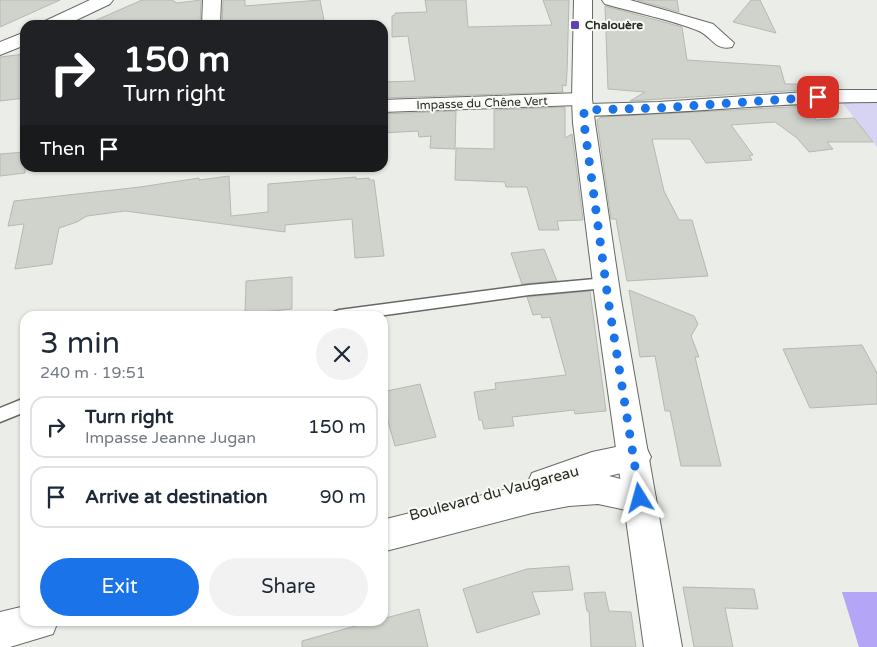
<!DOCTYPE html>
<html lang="en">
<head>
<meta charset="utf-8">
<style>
	body { margin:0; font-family:"Varela Round",sans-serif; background:#f2f2f3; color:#1f2937; height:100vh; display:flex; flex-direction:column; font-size:19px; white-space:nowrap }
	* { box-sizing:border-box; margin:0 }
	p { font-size:16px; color:#747a83 }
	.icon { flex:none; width:28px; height:28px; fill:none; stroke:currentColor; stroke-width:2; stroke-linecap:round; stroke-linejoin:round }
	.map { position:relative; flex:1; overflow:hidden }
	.side { position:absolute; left:20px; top:311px; width:368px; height:315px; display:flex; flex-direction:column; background:#fff; border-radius:15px; box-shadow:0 1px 4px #0004 }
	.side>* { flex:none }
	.guide { position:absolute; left:20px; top:20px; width:368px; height:152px; border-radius:15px; box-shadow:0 1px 4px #0004; background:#202124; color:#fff; overflow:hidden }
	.pin { position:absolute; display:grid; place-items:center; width:42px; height:42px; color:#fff; margin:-21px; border-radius:10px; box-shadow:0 2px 8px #0006 }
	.me { position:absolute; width:55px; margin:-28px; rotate:352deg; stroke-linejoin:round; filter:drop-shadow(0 0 4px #0008) }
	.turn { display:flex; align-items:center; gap:18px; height:105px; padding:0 20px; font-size:22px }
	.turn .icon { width:65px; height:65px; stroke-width:2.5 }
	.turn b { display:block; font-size:35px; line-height:42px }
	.then { display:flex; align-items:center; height:48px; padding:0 20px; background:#0003; gap:10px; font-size:19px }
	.round { display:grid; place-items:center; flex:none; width:52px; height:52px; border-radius:26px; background:#f2f2f3 }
	.headline { display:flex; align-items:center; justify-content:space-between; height:85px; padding:0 20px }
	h1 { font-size:30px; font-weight:600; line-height:38px }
	.primary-button { display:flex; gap:10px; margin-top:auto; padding:10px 20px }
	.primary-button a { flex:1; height:58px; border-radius:30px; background:#1a73e8; color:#fff; font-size:20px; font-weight:600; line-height:58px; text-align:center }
	.primary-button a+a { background:#f2f2f3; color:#1f2937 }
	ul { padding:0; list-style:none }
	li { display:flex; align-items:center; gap:15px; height:62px; margin:0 10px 8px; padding:0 10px; border:2px solid #e0e1e3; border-radius:15px }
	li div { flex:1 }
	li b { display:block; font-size:19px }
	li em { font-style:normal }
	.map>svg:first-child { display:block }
</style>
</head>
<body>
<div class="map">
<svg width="877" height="647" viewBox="0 0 877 647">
	<rect width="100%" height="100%" fill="#ebeee8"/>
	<path fill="#d7d3f3" d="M841 101H877V147L873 142Z"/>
	<path fill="#b4a5f7" d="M842 592H877V647H859Z"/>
	<path fill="#d0d2cc" stroke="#b6b8b2" d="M0 0H60L0 27Z
		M142 0H172L177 3 201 0 200 25H85Z
		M223 0H245V6L320 0 325 25H297V22L260 25H222Z
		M425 0H466L468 27 552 25 543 0H569L567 72 566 86 562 85 563 92 382 98V82L415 81 408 36 392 37V16L395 15V13L427 12Z
		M637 0H677L679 12Z
		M751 0H760L776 33 733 22Z
		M605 6 682 27 687 60 780 66 785 84H799L802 90 630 101 645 92 608 89Z
		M25 54V98L0 101V57Z
		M809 106 816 120 854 118 873 142H827L833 149 809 152 797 138 775 122 731 125 753 155 749 156 752 160 706 163 690 139H652L664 191 679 220H692L708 276 627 281 616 219H611L597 120 601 117Z
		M565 107V138L572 134 583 220 557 221 559 230H539L527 187H506L505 182 455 180 456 148 494 149V110Z
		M456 111 455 149 430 148 431 136 419 137 418 131 382 133V114Z
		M25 152V173L0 176V154Z
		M229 176 231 216 268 212V184L356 177V179L369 178V180H374L384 256 355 258 352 219 285 225V232L125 211 87 216 77 222 59 228 52 264 15 269 24 224 8 226 14 201 140 187 199 178V180Z
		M544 249 557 281 522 284 511 253Z
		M292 277V309L245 314 246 281Z
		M629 290 694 316 698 324 691 336 699 357H695L721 466H681L670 411H665L655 356 640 357Z
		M590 291 606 411 575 414 574 410 512 417 514 426 484 429 482 420H479L474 392 496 389 495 383 566 375 550 317 542 318 541 314 533 315 527 297Z
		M862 345 877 373V404L810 408 783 349Z
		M420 384 436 437 395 446 382 400V392Z
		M569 566 573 590 532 592 540 614 477 633 463 589 527 569Z
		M683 587 754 589 758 609 725 608 733 647H694Z
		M605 592 609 611 631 612 636 647H591L589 611H587L584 593Z
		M419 609 428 647H302V641L373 621H382V619Z"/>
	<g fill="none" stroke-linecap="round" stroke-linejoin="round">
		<defs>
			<path id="lane" d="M606 278 611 279 613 283 611 287 606 288 529 295 378 316H332L334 312 339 310 529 285Z
				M25 398V412L0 422V408Z"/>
			<path id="street" d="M90 0H113L110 4 66 25H42L45 21Z
				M203 0H221L220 25H202Z
				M602 0H630L713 24 734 43 732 47C715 51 712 37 699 31 669 19 636 13 605 4Z
				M25 32V45L0 55V42Z
				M835 90H877V102C779 102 682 114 584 116L577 114 574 110 578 105 382 112V100L582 93 589 95 592 99 588 104 659 102Z
				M635 443 646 447 651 457 646 467 609 476 652 487 656 498 652 509 640 513 598 504 569 506 532 513 382 552V520L527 484 532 473 592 452Z
				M25 606V621H58L53 634 10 647H0V612Z"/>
			<path id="secondary" d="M574 0H592V99L595 123 621 299 682 647H644L595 299 573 123 572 99Z"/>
		</defs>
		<use href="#lane" stroke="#676a64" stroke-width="3"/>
		<use href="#street" stroke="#676a64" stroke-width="2"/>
		<use href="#secondary" stroke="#676a64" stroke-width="2"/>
		<use href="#lane" fill="#fff" fill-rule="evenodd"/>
		<use href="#street" fill="#fff" fill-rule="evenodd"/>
		<use href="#secondary" fill="#fff" fill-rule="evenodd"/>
	</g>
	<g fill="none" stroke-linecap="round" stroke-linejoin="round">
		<path stroke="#1a73e8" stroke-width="9" stroke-dasharray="0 16.2" d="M640 498 608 299 584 123V110L659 108 818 97"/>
	</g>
	<rect fill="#623fb7" stroke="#f9fbf5" stroke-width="2" x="570" y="20" width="10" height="10" rx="2.5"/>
	<g text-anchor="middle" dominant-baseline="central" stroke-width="4" stroke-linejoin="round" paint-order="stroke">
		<g font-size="12" font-weight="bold" fill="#2a2b29" stroke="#f9fbf5" text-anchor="start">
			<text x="585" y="25">Chalouère</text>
		</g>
		<g font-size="12" fill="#2a2b29" stroke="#f9fbf5">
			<text transform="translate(482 103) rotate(-2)">Impasse du Chêne Vert</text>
		</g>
		<g font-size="15" fill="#2a2b29" stroke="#f9fbf5">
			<text transform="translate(494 493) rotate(-15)">Boulevard du Vaugareau</text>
		</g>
	</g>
</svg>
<div class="pin" style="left:818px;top:97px;background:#d93025"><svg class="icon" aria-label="arrive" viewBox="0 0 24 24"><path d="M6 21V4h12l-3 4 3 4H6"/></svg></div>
<svg class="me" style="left:640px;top:498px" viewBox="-20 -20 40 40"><path d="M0-17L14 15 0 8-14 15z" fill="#1a73e8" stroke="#fff" stroke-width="4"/></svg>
<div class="guide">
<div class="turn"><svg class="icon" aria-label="right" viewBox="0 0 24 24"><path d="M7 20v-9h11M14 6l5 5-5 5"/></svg><div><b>150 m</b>Turn right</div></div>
<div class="then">Then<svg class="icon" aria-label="arrive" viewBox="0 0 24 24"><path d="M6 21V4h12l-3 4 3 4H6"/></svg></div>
</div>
<section class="side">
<div class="headline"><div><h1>3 min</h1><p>240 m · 19:51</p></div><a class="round"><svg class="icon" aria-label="close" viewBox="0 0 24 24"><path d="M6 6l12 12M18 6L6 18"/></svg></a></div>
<ul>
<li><svg class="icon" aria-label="right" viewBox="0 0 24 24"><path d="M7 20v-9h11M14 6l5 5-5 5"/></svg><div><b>Turn right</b><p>Impasse Jeanne Jugan</p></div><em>150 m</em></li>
<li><svg class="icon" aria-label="arrive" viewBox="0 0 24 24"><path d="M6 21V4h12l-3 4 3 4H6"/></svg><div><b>Arrive at destination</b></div><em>90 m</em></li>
</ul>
<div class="primary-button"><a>Exit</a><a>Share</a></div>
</section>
</div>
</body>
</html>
